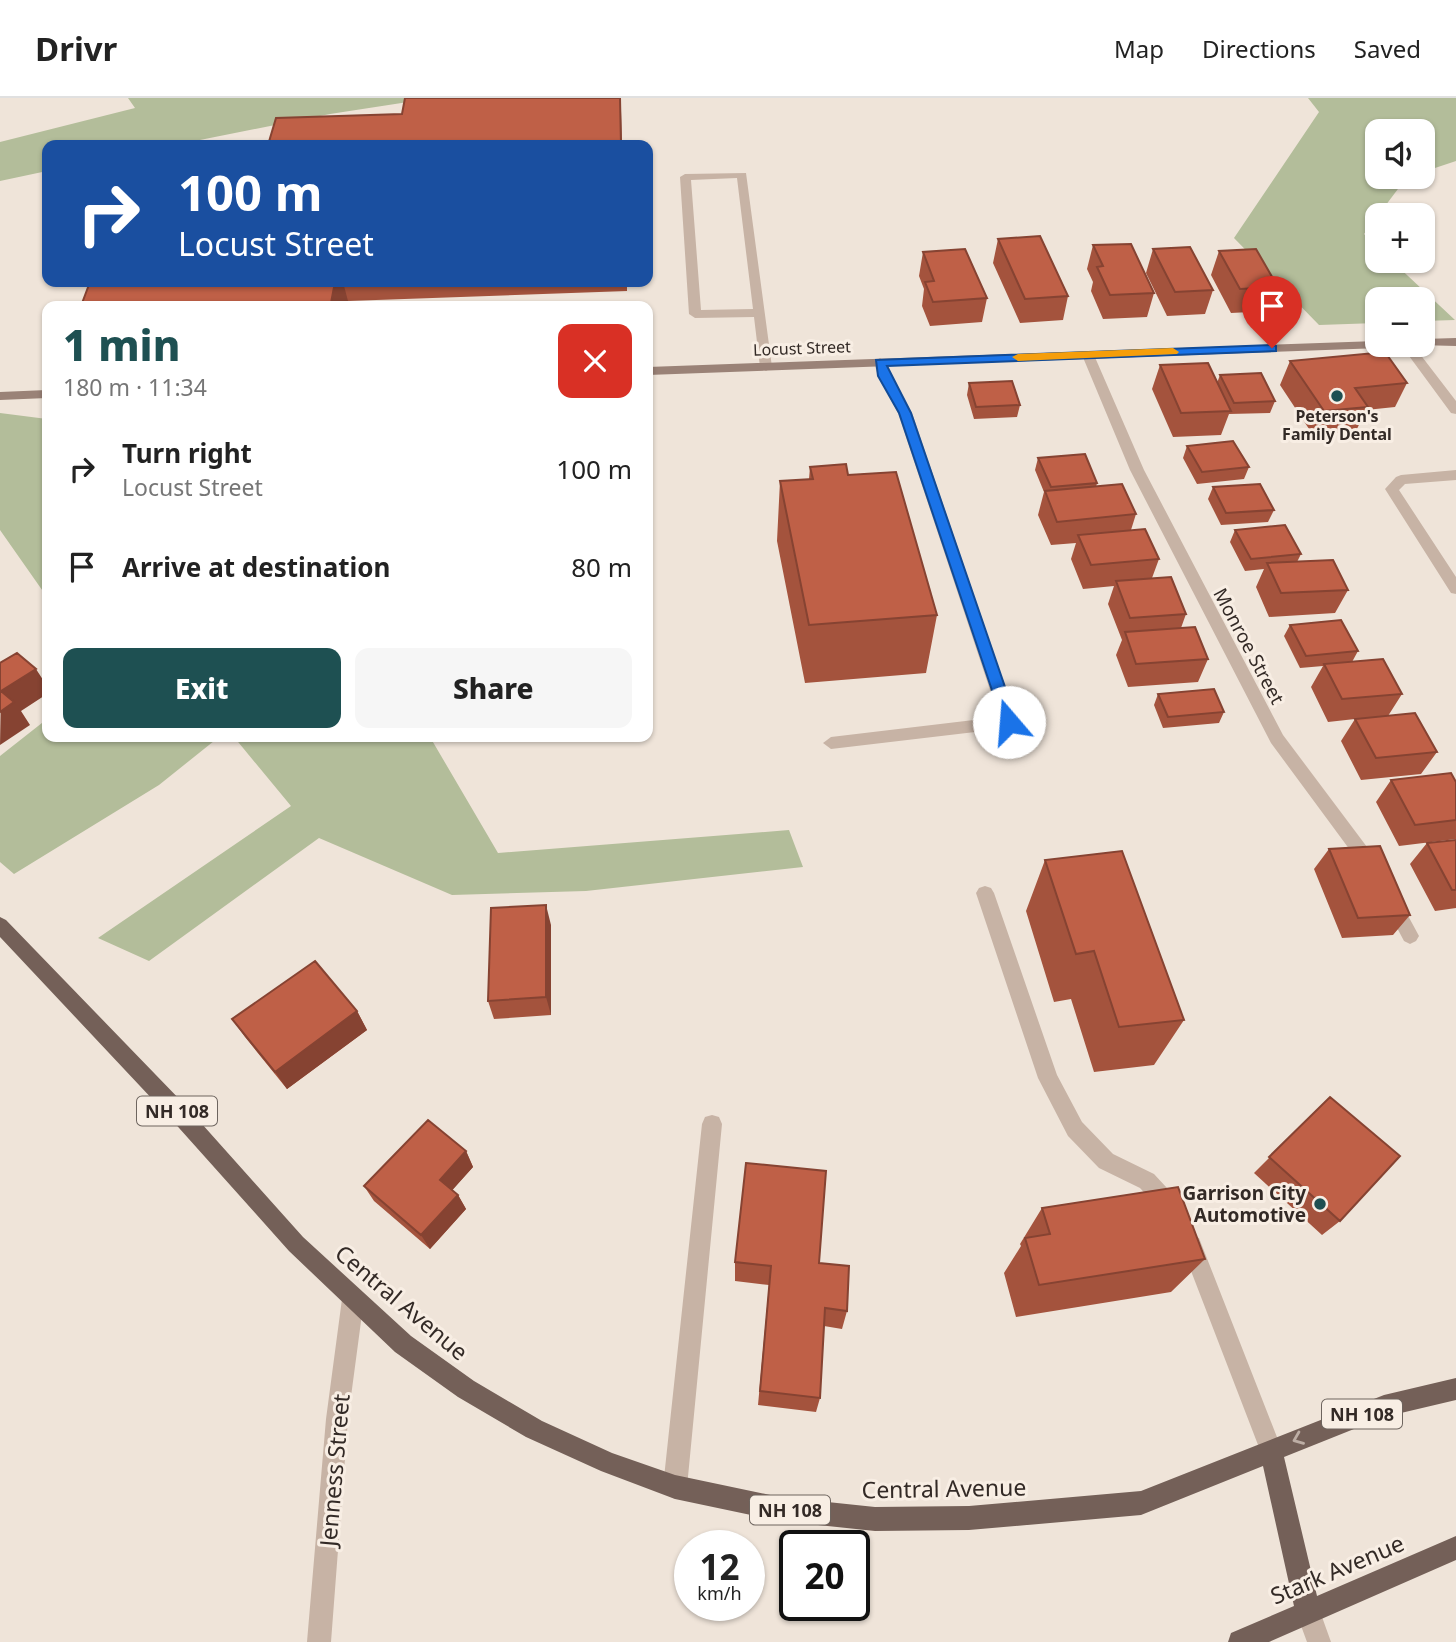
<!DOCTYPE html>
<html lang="en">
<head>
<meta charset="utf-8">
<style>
	body { margin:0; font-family:"Noto Sans",sans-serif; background:#f6f6f6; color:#222; height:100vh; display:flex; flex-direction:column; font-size:26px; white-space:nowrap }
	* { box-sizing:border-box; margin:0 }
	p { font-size:23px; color:#767676 }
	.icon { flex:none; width:38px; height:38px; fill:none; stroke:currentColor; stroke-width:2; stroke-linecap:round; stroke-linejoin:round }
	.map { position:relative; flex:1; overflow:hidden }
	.details { position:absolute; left:42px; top:203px; width:611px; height:441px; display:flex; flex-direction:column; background:#fff; border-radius:14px; box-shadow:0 2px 5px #0004 }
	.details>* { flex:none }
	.guide { position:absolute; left:42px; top:42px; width:611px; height:147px; border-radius:14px; box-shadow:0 2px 5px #0004; background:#1a4fa0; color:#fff; overflow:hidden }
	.fabs { position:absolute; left:1365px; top:21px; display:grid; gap:14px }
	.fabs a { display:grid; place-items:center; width:70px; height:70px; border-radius:14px; background:#fff; box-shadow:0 2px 5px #0004; font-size:35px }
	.speed { position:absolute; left:674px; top:1432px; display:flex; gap:14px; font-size:35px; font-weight:700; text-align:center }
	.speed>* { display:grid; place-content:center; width:91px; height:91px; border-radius:50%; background:#fff; box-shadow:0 2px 5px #0004; line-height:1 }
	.speed small { font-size:18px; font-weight:400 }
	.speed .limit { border:4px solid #111; border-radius:10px; background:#fff; color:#111 }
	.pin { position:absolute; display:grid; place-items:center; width:60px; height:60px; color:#fff; margin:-72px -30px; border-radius:50% 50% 50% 0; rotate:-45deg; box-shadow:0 0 7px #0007 }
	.pin .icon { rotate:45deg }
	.me { position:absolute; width:77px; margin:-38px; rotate:342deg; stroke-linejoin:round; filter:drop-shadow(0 0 5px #0008) }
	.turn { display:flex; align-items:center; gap:24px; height:147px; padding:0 21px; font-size:32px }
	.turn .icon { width:91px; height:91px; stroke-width:2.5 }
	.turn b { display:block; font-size:49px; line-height:60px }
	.round { display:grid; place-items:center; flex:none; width:74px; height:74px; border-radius:14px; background:#f6f6f6 }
	.summary { display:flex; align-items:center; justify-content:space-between; height:119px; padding:0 21px }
	h1 { font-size:42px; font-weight:800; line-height:52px; color:#1e5052 }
	.button { display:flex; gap:14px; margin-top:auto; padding:14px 21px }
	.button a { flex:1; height:80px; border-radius:14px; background:#1e5052; color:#fff; font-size:28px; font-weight:800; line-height:80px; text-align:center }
	.button a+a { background:#f6f6f6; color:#222 }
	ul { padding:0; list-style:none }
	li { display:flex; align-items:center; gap:21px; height:98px; padding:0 21px }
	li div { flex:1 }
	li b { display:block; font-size:26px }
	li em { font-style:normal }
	header { display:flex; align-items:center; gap:42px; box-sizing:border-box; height:98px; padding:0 35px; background:#fff; border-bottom:2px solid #e0e0e0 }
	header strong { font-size:33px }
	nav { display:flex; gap:38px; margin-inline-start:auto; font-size:24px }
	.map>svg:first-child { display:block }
</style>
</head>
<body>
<header>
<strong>Drivr</strong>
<nav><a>Map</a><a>Directions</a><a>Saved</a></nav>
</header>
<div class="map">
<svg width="1456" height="1544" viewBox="0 0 1456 1544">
	<rect width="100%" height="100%" fill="#efe4d9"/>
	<path fill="#b3bd9a" d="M128 0H434L330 16 175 47H47V73L0 83V44L135 10Z
		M1308 0H1456V63L1423 74V33H1377V79H1407L1364 136 1377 149V163H1392L1455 222 1423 223V201H1377V225L1319 227 1234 140 1319 14Z
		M0 315 47 321V499L0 432Z
		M47 621V639H219L159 687 14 776 0 764V658Z
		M234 639H430L498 755 789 732 803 769 586 793 452 797 319 740 149 863 98 840 291 708Z"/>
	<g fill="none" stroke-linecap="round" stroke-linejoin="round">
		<path fill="#c7b3a5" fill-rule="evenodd" d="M746 75 772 269 766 273 760 269 754 219 695 220 689 216 680 79 685 76ZM737 80 753 211 701 212 691 82Z
			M1401 247H1413L1456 303V316L1451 315Z
			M880 260 886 264 890 278 912 315 1017 624 1009 630 831 651 823 645 831 639 999 619 898 315 878 278 874 264Z
			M1456 372V382L1405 386 1399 392 1456 479V496L1451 495 1385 391 1396 379 1401 377Z
			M985 788 991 790 994 795 1057 977 1082 1024 1113 1056 1154 1076 1179 1103 1182 1110 1179 1117 1172 1120 1165 1117 1140 1090 1099 1070 1068 1038 1038 980 976 795 979 790Z
			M712 1017 719 1019 722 1026 687 1389 683 1397 675 1401 667 1397 663 1389 702 1026 705 1019Z
			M1192 1137 1199 1140 1282 1352 1279 1360 1271 1363 1263 1360 1260 1352 1181 1147 1185 1140Z"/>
		<path fill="#c7b3a5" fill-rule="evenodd" d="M1088 253 1094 257 1144 372 1283 637 1376 761 1379 766 1376 771 1370 773 1364 771 1271 645 1130 372 1082 257Z
			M1393 798 1399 801 1419 838 1416 843 1410 846 1404 843 1387 811 1384 806 1387 801Z
			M353 1190 361 1193 364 1201 348 1321 331 1544H307L326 1321 342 1201 345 1193Z
			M1308 1502 1317 1505 1331 1544H1307L1296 1514 1299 1505Z"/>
		<path fill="#9a8277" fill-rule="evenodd" d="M1456 240V248L1418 247H1423V241Z
			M1377 243V247H1383L1381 250 648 277V269Z
			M47 292V300L0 302V294Z"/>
		<path fill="#746058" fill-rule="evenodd" d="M0 819 6 822 185 1007 303 1139 411 1238 474 1283 542 1323 612 1355 675 1377 780 1399 875 1409 969 1408 1141 1393 1384 1297 1456 1280V1302L1384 1319 1284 1359 1317 1498 1456 1438V1462L1269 1544H1228L1231 1535 1294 1508 1263 1368 1141 1417 969 1432 875 1433 780 1423 675 1401 601 1373 526 1339 458 1299 395 1254 289 1153 171 1021 0 839Z"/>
	</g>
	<path fill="#a4533d" d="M998 141 1068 198 1063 222 1020 225 993 165Z
		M1093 147 1154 195 1147 219 1103 221 1091 193 1093 184 1087 171Z
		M1153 151 1213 192 1205 216 1167 218 1146 175Z
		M1219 153 1278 189 1269 213 1231 215 1211 177Z
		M923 154 987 200 982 224 930 228 922 208 924 191 919 178Z
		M90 184H627V193L348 203 347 208H81Z
		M1290 263 1407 285 1395 309 1366 312 1356 333 1313 337 1280 287Z
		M1160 267 1217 285 1220 277 1275 303 1270 315 1229 316 1221 337 1173 339 1152 291Z
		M969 285 1020 307 1017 319 974 321 967 297Z
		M1187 348 1249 369 1244 381 1197 386 1183 360Z
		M1038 360 1097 385 1096 389 1136 416 1131 432 1159 461 1152 480 1186 516 1181 530 1208 561 1198 584 1128 589 1116 557 1122 542 1108 506 1114 488 1083 491 1071 461 1076 445 1051 447 1038 417 1044 394 1035 372Z
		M810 369 848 377 937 517 926 575 805 585 777 443 780 383 809 381Z
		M1213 389 1274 412 1268 424 1221 427 1208 401Z
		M1235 432 1301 456 1297 464 1348 492 1335 515 1269 519 1256 489 1264 471 1245 473 1230 444Z
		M1290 527 1358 553 1352 564 1402 596 1388 618 1437 654 1421 676 1361 682 1341 643 1355 621 1328 624 1311 589 1323 568 1300 570 1284 538Z
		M1158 596 1224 614 1219 625 1163 630 1154 607Z
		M1391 682 1456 684V741L1399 748 1376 704Z
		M1456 742V810L1435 813 1410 766 1427 745Z
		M1329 751 1410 817 1393 837 1342 840 1314 771Z
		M1045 762 1184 922 1154 967 1094 974 1071 901 1054 904 1026 813Z
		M551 827V917L494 921 488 903Z
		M357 913 367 932 287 991 245 939 232 921Z
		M1330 999 1340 1123 1322 1137 1254 1075Z
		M466 1053 473 1069 452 1092 458 1097 466 1111 430 1151 374 1103 364 1088Z
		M1042 1110 1205 1161 1171 1194 1016 1219 1004 1175 1021 1148 1020 1146Z
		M735 1164 819 1165 847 1213 842 1231 824 1228 820 1300 816 1314 758 1307 769 1187 735 1183Z"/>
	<path fill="#864332" d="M620 0 621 13 622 47H621Z
		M335 184H343L348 203 347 208H332L331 205Z
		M36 571 47 588V596L21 613 30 627 0 647 1 593Z
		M546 807 551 827V917L546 899Z
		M357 913 367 932 287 991 275 974Z
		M466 1053 473 1069 448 1097 440 1082Z
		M458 1097 466 1111 430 1151 421 1137Z"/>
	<path fill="#bf6047" stroke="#864332" stroke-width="2" d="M405 0H620L621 47H268L276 20 402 16Z
		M1040 138 1068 198 1025 201 998 141Z
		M1131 146 1154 195 1110 197 1097 169 1103 168 1093 147Z
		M1190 149 1213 192 1175 194 1153 151Z
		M965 151 987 200 933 204 925 184 934 183 923 154Z
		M1256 151 1278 189 1240 191 1219 153Z
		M90 184H335L331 205 237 208H81Z
		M1385 254 1407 285 1355 290 1368 309 1324 313 1290 263Z
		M1208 265 1231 313 1181 315 1160 267Z
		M1261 275 1275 303 1234 305 1220 277Z
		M1012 283 1020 307 976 309 969 285Z
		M1233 343 1249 369 1202 374 1187 348Z
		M1085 356 1097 385 1051 389 1038 360Z
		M846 366 848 377 896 374 937 517 809 527 780 383 813 381 810 369Z
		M1122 386 1136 416 1057 424 1045 393Z
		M1260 386 1274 412 1226 415 1213 389Z
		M1285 427 1301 456 1251 461 1235 432Z
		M1145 431 1159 461 1091 467 1078 437Z
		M1333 462 1348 492 1281 495 1267 465Z
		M1171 479 1186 516 1130 520 1116 483Z
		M1341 522 1358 553 1306 558 1290 527Z
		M1195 529 1208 561 1136 566 1125 534Z
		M17 555 36 571 1 593 14 604 0 614V565Z
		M1383 561 1402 596 1342 601 1324 566Z
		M1214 591 1224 614 1168 619 1158 596Z
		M1415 615 1437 654 1376 660 1355 621Z
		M1451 675 1456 684V722L1415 727 1391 682Z
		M1456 742V792H1452L1427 745Z
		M1380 748 1410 817 1358 820 1329 751Z
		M1122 753 1184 922 1119 929 1094 853 1076 856 1045 762Z
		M546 807V899L488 903 491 810Z
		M315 863 357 913 275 974 232 921Z
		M1330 999 1400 1058 1340 1123 1269 1059Z
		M428 1022 466 1053 440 1082 458 1097 421 1137 364 1088Z
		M746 1065 826 1073 819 1165 849 1168 847 1213 825 1210 820 1300 760 1293 771 1168 735 1164Z
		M1178 1089 1205 1161 1039 1187 1025 1140 1050 1136 1042 1110Z"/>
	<defs><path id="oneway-chevron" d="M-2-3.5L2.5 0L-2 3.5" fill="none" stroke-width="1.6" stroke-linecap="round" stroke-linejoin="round" transform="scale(1.75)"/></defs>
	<use stroke="#bdaea5" href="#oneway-chevron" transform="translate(1298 1341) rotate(158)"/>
	<path fill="#1a73e8" stroke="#114b97" stroke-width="2" d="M1272 247 1276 248V253L887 268 911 315 1017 624 1015 628H1004L899 315 878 278 876 262Z"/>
	<path fill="#f59e0b" d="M1173 250 1179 254 1177 256 1018 263 1012 259 1018 256Z"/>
	<g fill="#1e5052" stroke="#f8eee4" stroke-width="2.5">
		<circle cx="1337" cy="298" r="7"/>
		<circle cx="1320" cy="1106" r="7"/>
	</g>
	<g text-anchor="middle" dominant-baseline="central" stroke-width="6" stroke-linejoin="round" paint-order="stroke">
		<g font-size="16" fill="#332a26" stroke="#f8eee4">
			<text transform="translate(802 250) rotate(-2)">Locust Street</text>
		</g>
		<g font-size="16" font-weight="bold" fill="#332a26" stroke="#f8eee4">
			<text x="1337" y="318">Peterson's<tspan x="1337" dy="18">Family Dental</tspan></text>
		</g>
		<g fill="#f8eee4" stroke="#6e655f" stroke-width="2">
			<rect x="137" y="998.5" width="80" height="29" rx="5"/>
			<rect x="1322" y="1301.5" width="80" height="29" rx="5"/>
			<rect x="750" y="1397.5" width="80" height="29" rx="5"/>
		</g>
		<g font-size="18" font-weight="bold" fill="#332a26">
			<text x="177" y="1013">NH 108</text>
			<text x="1362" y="1316">NH 108</text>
			<text x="790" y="1412">NH 108</text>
		</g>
		<g font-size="19" fill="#332a26" stroke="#f8eee4">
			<text transform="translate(1249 548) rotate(62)">Monroe Street</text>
		</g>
		<g font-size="19" font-weight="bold" fill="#332a26" stroke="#f8eee4" text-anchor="end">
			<text x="1306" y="1095">Garrison City<tspan x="1306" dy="22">Automotive</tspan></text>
		</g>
		<g font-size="23" fill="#332a26" stroke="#f8eee4">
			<text transform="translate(402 1204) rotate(40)">Central Avenue</text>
			<text transform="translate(334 1372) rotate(-85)">Jenness Street</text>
			<text transform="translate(944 1390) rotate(-1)">Central Avenue</text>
			<text transform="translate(1337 1471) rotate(-23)">Stark Avenue</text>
		</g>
	</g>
</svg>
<div class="fabs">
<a><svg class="icon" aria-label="sound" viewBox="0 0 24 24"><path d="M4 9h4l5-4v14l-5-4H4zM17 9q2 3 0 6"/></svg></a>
<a>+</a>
<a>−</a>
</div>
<div class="speed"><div>12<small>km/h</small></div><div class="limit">20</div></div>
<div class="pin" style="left:1272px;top:250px;background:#d93025"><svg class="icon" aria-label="arrive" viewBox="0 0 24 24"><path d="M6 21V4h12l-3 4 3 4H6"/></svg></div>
<svg class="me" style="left:1009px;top:624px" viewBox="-20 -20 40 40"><circle r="19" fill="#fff"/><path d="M0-13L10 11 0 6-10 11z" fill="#1a73e8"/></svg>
<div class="guide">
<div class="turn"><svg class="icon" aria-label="right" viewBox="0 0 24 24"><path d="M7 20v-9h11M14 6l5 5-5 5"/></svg><div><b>100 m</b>Locust Street</div></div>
</div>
<section class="details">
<div class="summary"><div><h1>1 min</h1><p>180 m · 11:34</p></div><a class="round" style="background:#d93025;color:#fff"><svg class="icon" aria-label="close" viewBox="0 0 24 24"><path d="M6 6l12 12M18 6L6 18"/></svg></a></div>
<ul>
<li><svg class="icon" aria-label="right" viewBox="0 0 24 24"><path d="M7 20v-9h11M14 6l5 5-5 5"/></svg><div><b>Turn right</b><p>Locust Street</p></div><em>100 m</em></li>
<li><svg class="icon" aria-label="arrive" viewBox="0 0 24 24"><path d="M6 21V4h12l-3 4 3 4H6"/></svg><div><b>Arrive at destination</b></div><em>80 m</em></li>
</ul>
<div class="button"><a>Exit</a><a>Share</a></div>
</section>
</div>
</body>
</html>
